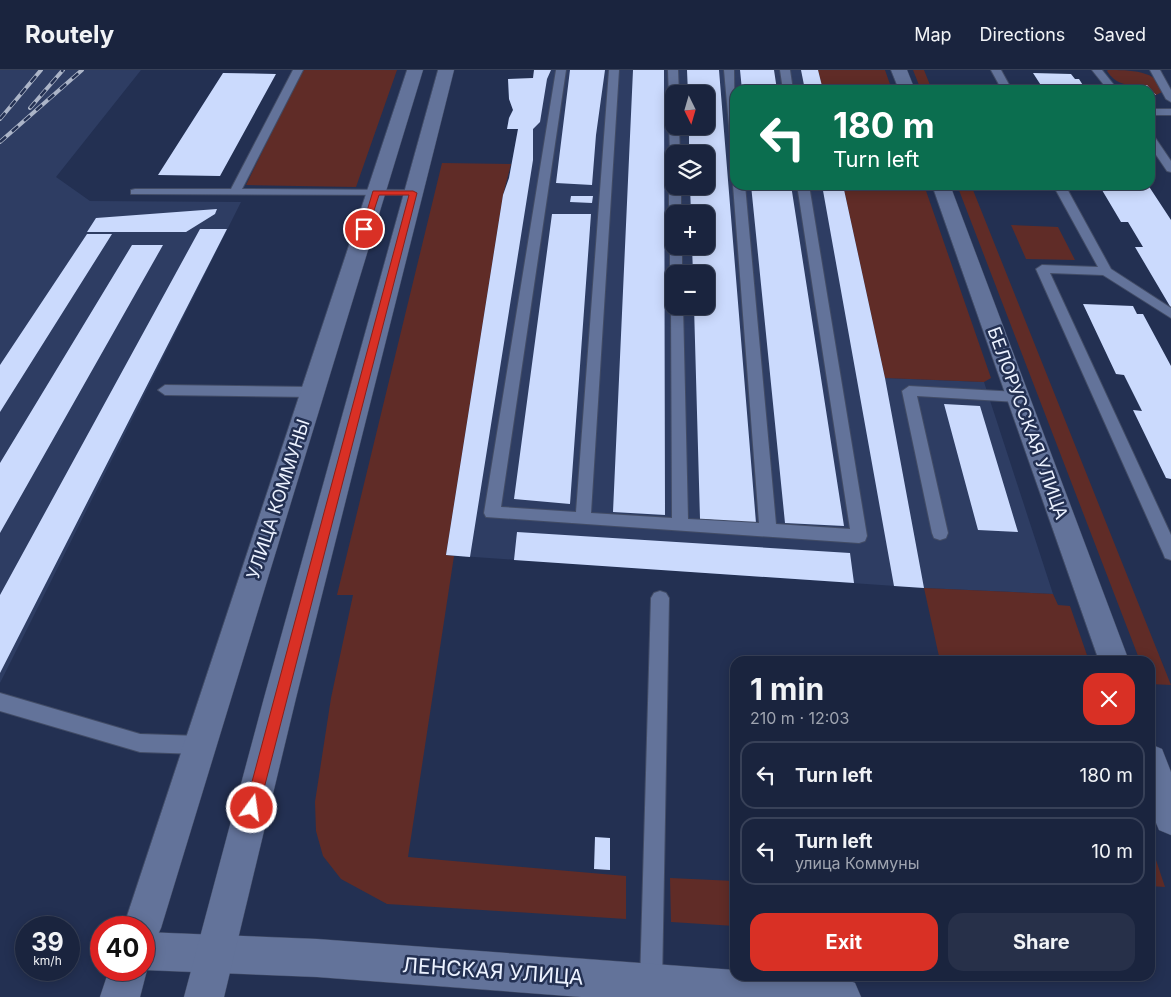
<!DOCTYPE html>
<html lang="en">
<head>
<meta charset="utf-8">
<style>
	body { margin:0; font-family:Inter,sans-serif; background:#273049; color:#f1f3f6; height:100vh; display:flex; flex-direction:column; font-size:19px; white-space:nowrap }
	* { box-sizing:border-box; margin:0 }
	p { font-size:16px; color:#9fa4b0 }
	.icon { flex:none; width:28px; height:28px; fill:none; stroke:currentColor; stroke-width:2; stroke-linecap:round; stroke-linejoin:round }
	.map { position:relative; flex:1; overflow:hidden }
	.panel { position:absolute; left:730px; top:586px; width:425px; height:325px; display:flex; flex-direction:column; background:#1a243e; border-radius:15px; box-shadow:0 2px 12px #0003,0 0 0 1px #384158 }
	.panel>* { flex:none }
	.guide { position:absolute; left:730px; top:15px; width:425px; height:105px; border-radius:15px; box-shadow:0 2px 12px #0003,0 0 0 1px #384158; background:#0b6e4f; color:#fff; overflow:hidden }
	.needle { width:32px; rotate:175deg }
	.fabs { position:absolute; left:665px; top:15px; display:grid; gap:10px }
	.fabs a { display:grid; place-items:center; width:50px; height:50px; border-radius:10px; background:#1a243e; box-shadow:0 2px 12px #0003,0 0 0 1px #384158; font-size:25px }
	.speed { position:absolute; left:15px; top:846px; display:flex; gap:10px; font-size:25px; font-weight:700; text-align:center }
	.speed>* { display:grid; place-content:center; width:65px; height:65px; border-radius:50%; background:#1a243e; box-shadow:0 2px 12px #0003,0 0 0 1px #384158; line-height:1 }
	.speed small { font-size:12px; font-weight:400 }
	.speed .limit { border:8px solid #d22; background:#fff; color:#111 }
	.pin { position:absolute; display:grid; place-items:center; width:42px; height:42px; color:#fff; margin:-21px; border:2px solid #fff; border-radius:50%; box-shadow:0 1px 5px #0007 }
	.me { position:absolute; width:55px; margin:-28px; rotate:14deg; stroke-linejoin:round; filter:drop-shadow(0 0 4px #0008) }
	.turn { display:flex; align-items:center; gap:18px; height:105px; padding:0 20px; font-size:22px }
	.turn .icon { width:65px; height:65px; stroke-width:2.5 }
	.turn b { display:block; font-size:35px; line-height:42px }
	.round { display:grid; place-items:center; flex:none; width:52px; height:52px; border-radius:15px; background:#273049 }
	.summary { display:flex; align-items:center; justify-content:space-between; height:85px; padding:0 20px }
	h1 { font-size:30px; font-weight:700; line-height:38px }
	.action { display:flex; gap:10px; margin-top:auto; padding:10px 20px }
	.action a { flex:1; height:58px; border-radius:15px; background:#d93025; color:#fff; font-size:20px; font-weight:700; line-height:58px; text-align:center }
	.action a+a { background:#273049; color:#f1f3f6 }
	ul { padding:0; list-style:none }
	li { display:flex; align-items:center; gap:15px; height:68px; margin:0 10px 8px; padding:0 10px; border:2px solid #384158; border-radius:15px }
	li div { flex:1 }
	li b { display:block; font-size:19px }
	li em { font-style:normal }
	header { display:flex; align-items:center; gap:30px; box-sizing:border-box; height:70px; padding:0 25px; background:#1a243e; border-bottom:1px solid #384158 }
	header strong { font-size:24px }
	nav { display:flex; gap:28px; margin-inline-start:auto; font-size:18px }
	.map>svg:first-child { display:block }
</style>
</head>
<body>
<header>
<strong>Routely</strong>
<nav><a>Map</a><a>Directions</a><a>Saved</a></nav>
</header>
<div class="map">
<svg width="1171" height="927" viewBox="0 0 1171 927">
	<rect width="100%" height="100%" fill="#233052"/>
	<path fill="#2e3d63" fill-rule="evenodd" d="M0 0H141L56 107 90 131 241 132 0 613Z
		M534 0H818L823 20H735V115H843L885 308 984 312 1053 524 924 518 446 485 503 125 509 108 518 59H507L509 48 513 40 509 29 508 9 533 8ZM674 24H706V56H674ZM674 84H706V116H674ZM674 144H706V176H674ZM674 204H706V236H674Z"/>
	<path fill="#602c27" d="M302 0H397L356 117 246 115Z
		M818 0H885L892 20H823Z
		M913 0H924L932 20H921Z
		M1108 0C1128 0 1160 0 1162 22L1156 25 1146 15C1130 15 1117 17 1107 1Z
		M442 93 511 94 503 125 446 485 454 486 408 787 626 806V849L387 834 341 809 323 786 316 761 315 732 331 628 353 525H337Z
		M843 115H924L991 308 984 312 885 308Z
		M957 115H971L1171 615 1150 614V591H1140Z
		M1011 155 1058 157 1075 190 1026 189Z
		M924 518 1053 524 1058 535 1070 536 1089 591H940Z
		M1150 772 1165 817 1150 816Z
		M670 808 735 811V856L671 852Z"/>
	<path fill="#cbdafd" d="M534 0H551L547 9 540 52 533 59V90L470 487 446 485 503 125 509 108 518 59H507L509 48 513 40 509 29 508 9 533 8Z
		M570 0H605L596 65 592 115 556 113Z
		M633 0H664L665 445 613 442Z
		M687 0H719L756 453 700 449 694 236H706V204H693L692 176H706V144H691L690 116H706V84H689V56H706V24H688Z
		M740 0H774L777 20H742Z
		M801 0H818L823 20H805Z
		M223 3 276 4 220 106 158 105Z
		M1033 3 1071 4 1075 9H1079L1086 20H1044Z
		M1124 15H1147L1156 25H1150V20H1128Z
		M751 115H791L844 456 785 453Z
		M822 115H843L885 308 924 518 894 516Z
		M1099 115H1148L1171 150V238L1135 177H1143L1128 152H1121Z
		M571 126H593L592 133 570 132Z
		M217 139 215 144 186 162H87L96 148Z
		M552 144H591L570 434 514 429Z
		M200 159H227L0 603V525Z
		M87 164H112L0 342V295Z
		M132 175H163L0 463V393Z
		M1083 234 1133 236 1137 244H1143L1171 296V409L1166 408 1133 340 1142 341 1124 305 1116 304Z
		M944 334 980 336 1018 462 978 460Z
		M517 462 850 483 854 513 514 490Z
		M595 767 610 768V800L594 799Z"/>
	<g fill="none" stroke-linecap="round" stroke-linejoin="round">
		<defs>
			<path id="lane" d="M293 0H303L242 119 413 120 417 121V125L131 124V120L135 119H231Z
				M556 0H566L501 437 576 442 609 0H619L591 443 672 448 671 236 674 233V236H683L688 449 759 453 733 115 735 113V115H745L776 454 850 459 797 115H809L867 466 865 471 859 473 486 447 484 443Z
				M668 0H678L679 24H674V33L669 30Z
				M724 0H734L735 70 730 67Z
				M780 0H790L793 20H783Z
				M991 0H1001L1012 20H1002Z
				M1092 0H1102L1118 20H1108Z
				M1150 0H1160L1171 20V32L1166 29Z
				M1150 39H1171V45H1150Z
				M674 53V56H679L680 84H674V87L670 84 669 56Z
				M1150 65 1154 66 1171 91V102L1167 101 1150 76Z
				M674 113V116H681V144H674V147L669 144V116Z
				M1053 115H1065L1111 199 1171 238V248L1103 205 1050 203 1171 465V490L1165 488 1163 483 1036 199 1042 195 1098 197Z
				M674 173V176H682V204H674V207L670 204V176Z
				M165 315 312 317 319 322 312 327 165 325 158 320Z
				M909 316 1018 322 1025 327 1018 332 917 326 948 463 946 468 940 470 934 468 932 463 902 321Z
				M660 521 666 523 669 528 662 913 659 921 651 924 643 921 640 913 651 528 654 523Z
				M0 623 140 664 199 666 206 668 209 675 206 682 199 684 140 682 0 641Z"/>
			<path id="street" d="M891 0H907L915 20H899Z
				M932 115H950L1129 591H1099Z
				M1150 674 1162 679 1171 702V765L1159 760 1150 738Z
				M144 862 317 869 735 900V906L841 907 855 913 861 927H581L317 907 144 900Z"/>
			<path id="secondary" d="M407 0H423L161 858 155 871 144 876V858H123Z
				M438 0H454L296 628 224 927H184L264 628Z
				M144 891 147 900 140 927H100L109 900H144Z"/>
		</defs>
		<use href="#lane" stroke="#424c66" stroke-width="2"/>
		<use href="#street" stroke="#424c66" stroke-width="1"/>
		<use href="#secondary" stroke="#424c66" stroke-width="1"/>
		<use href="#lane" fill="#63739a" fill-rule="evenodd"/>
		<use href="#street" fill="#63739a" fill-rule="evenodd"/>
		<use href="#secondary" fill="#63739a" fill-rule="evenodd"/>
		<defs>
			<path id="rail" d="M30 38 63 0
				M0 49 41 0
				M0 72 82 0"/>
		</defs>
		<use href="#rail" stroke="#acb5c8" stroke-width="4"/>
		<use href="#rail" stroke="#233052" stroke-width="2.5" stroke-dasharray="8" stroke-linecap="butt"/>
	</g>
	<path fill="#d93025" stroke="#8d1f18" d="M373 121H413L417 123 259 738 257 743 252 745 247 743 245 738 409 125H379L368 159 361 161Z"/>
	<g text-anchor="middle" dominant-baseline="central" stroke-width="5" stroke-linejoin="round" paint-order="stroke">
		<g font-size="18" fill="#ecf2ff" stroke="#233052">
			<text transform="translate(1028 353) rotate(70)">БЕЛОРУССКАЯ УЛИЦА</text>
			<text transform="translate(278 429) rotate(-72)">УЛИЦА КОММУНЫ</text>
		</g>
		<g font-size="21" fill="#ecf2ff" stroke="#233052">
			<text transform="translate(493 901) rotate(4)">ЛЕНСКАЯ УЛИЦА</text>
		</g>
	</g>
</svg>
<div class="fabs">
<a><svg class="needle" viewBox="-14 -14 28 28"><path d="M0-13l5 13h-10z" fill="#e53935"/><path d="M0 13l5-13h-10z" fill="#9fa4b0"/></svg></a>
<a><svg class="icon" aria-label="layers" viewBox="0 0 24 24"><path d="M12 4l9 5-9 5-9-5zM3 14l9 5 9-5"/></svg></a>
<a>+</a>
<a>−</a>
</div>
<div class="speed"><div>39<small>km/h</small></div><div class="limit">40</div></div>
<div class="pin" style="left:364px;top:159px;background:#d93025"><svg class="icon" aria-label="arrive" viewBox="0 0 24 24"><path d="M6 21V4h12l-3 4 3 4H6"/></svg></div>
<svg class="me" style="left:252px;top:738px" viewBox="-20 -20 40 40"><circle r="17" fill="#d93025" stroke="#fff" stroke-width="3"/><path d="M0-11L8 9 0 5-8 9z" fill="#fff"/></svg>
<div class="guide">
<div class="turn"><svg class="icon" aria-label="left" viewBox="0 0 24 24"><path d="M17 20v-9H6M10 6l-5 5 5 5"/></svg><div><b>180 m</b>Turn left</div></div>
</div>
<section class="panel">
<div class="summary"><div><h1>1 min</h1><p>210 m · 12:03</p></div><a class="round" style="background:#d93025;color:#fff"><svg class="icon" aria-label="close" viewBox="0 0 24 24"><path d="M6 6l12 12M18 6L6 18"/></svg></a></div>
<ul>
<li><svg class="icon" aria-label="left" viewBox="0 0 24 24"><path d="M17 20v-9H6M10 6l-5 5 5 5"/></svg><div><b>Turn left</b></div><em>180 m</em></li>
<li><svg class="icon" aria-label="left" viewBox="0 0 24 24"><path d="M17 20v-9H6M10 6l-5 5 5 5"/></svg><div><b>Turn left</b><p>улица Коммуны</p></div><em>10 m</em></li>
</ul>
<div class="action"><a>Exit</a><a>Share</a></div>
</section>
</div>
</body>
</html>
